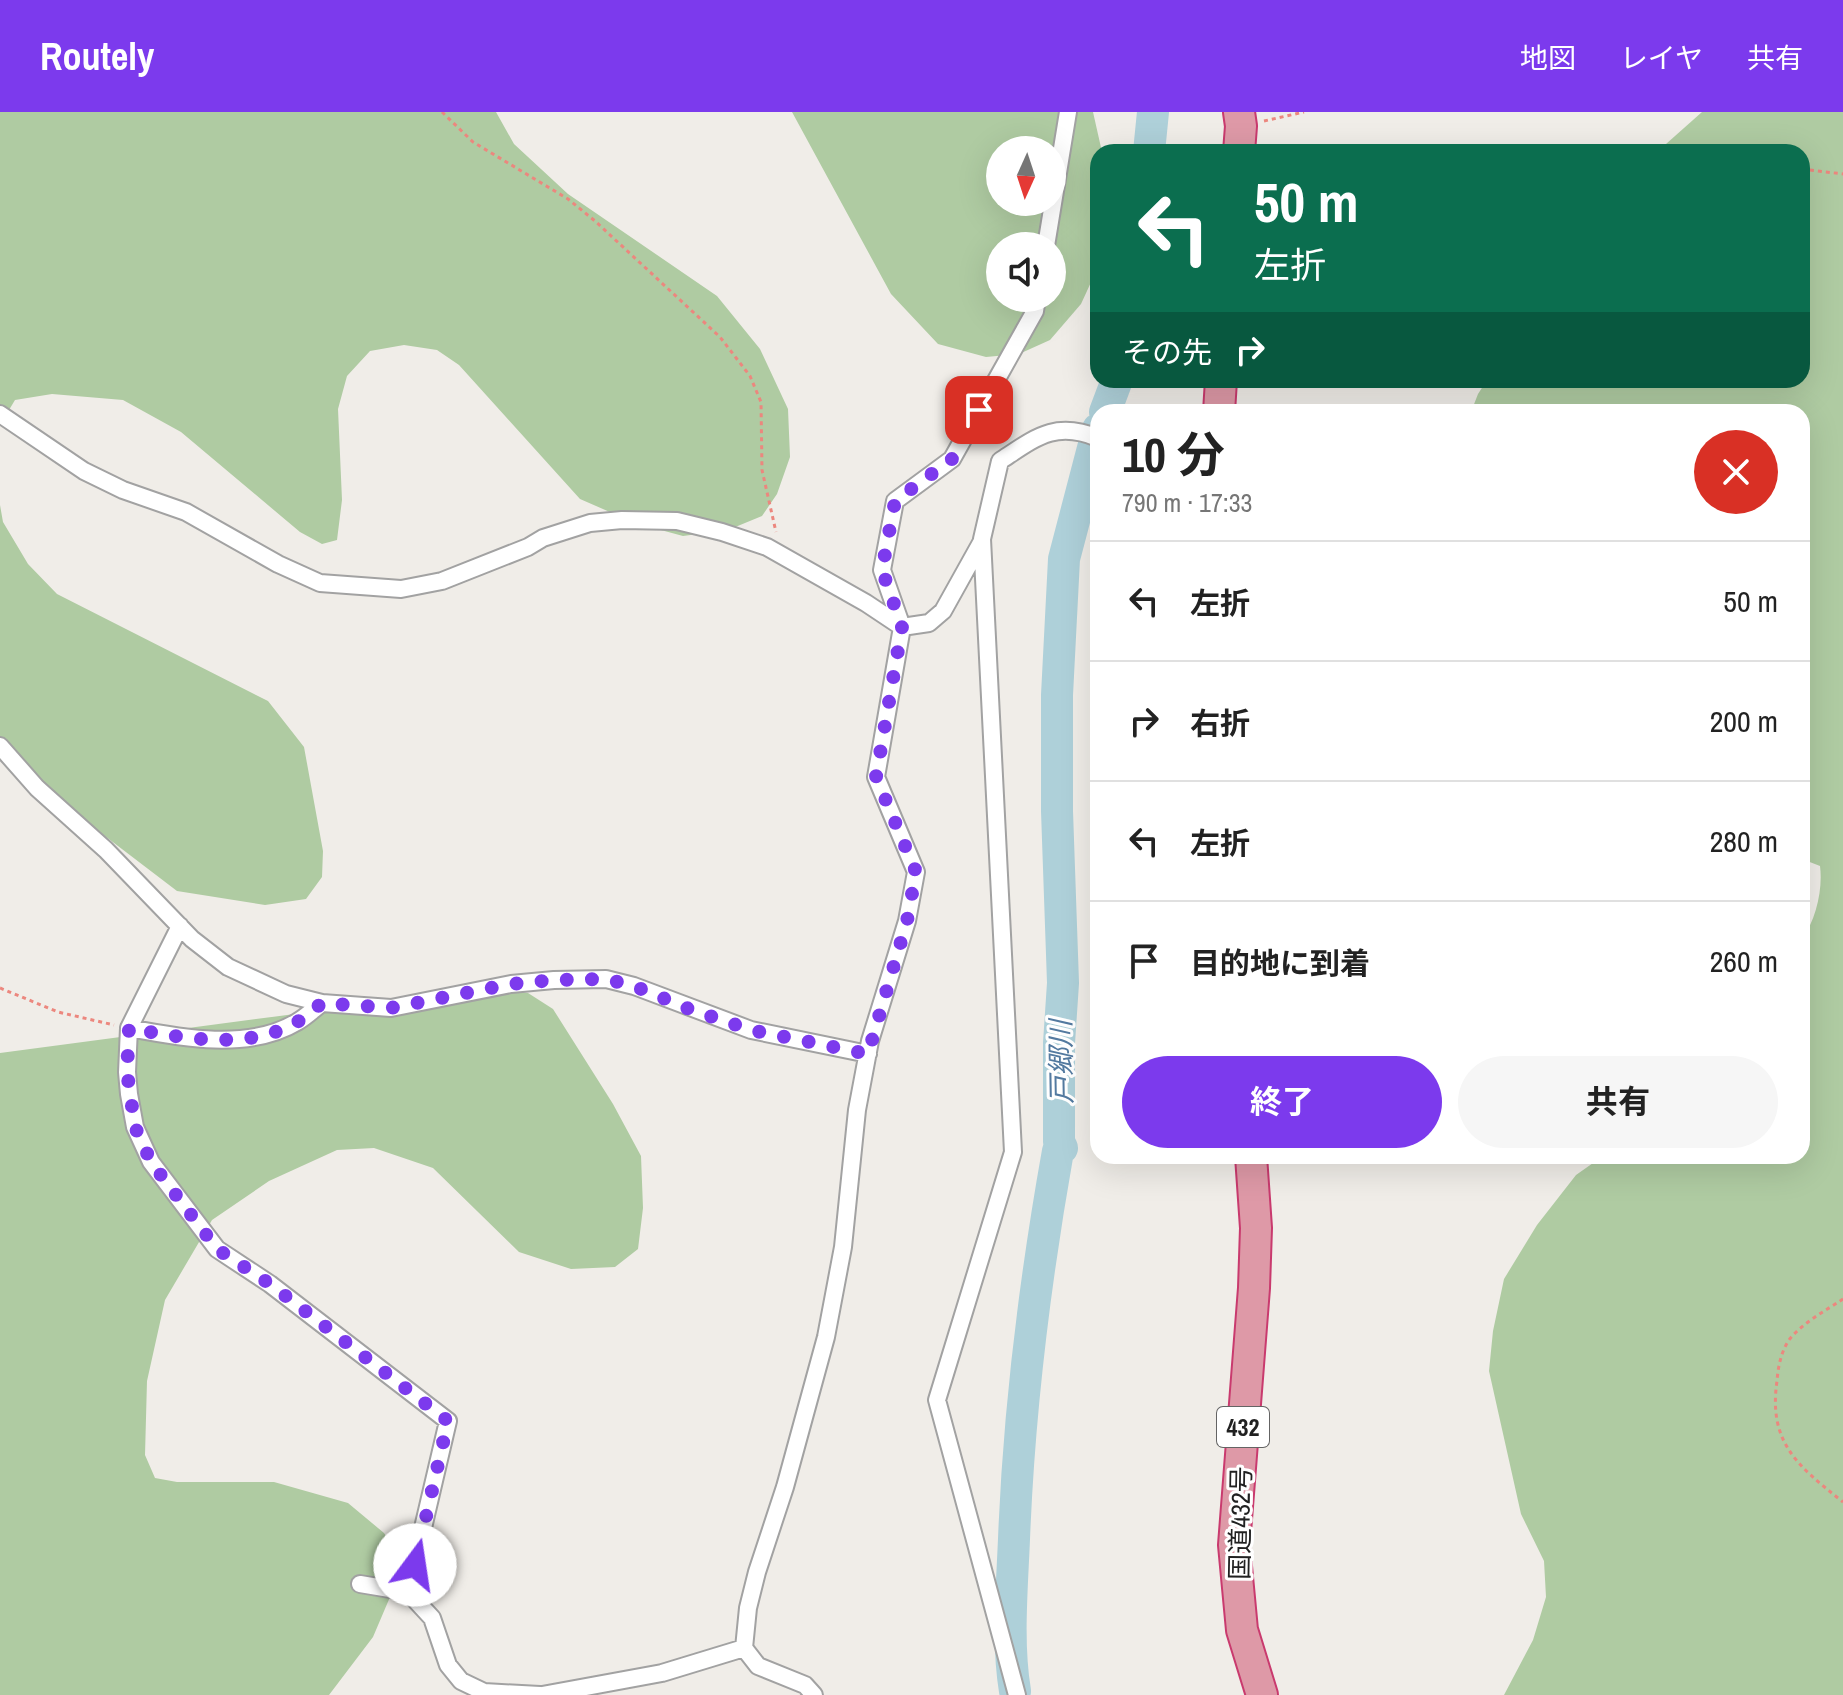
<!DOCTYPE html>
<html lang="ja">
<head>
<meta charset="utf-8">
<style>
	body { margin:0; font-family:"Archivo Narrow","Noto Sans JP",sans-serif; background:#f6f6f6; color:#222; height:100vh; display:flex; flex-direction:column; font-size:30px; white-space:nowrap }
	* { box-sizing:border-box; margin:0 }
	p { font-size:26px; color:#767676 }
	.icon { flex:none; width:44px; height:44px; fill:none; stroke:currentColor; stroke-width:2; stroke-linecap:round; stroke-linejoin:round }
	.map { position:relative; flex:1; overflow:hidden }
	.panel { position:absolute; left:1090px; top:292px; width:720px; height:760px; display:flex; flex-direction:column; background:#fff; border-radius:24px; box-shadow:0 8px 32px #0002 }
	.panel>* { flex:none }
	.top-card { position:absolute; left:1090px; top:32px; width:720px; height:244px; border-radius:24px; box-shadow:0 8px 32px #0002; background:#0b6e4f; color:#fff; overflow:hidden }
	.needle { width:52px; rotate:183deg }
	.controls { position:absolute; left:986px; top:24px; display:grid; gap:16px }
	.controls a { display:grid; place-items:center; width:80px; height:80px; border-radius:50%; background:#fff; box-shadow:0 8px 32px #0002; font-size:40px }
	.pin { position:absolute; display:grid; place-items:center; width:68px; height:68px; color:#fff; margin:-34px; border-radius:16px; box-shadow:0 4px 12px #0006 }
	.me { position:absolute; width:88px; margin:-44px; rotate:14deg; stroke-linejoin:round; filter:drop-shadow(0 0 6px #0008) }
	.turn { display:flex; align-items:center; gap:28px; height:168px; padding:0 32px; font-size:36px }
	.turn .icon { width:104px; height:104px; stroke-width:2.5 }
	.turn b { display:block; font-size:56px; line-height:68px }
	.then { display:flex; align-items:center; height:76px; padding:0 32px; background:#0003; gap:16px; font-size:30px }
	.round { display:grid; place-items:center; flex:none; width:84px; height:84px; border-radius:42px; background:#f6f6f6 }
	.overview { display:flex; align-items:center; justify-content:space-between; height:136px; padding:0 32px }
	h1 { font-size:48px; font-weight:700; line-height:60px }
	.button { display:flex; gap:16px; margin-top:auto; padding:16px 32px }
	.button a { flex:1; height:92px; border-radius:48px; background:#7c3aed; color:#fff; font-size:32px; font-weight:700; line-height:92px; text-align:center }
	.button a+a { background:#f6f6f6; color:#222 }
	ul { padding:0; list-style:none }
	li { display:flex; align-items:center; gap:24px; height:120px; padding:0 32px; border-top:2px solid #e0e0e0 }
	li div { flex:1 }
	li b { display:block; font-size:30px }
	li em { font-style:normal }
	header { display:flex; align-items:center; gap:48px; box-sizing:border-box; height:112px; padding:0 40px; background:#7c3aed; color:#fff }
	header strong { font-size:38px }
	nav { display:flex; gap:44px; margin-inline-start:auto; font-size:28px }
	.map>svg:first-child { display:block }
</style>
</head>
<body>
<header>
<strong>Routely</strong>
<nav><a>地図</a><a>レイヤ</a><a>共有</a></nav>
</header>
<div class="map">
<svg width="1843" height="1583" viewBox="0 0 1843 1583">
	<rect width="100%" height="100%" fill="#f0ede8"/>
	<path fill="#afcba2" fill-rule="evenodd" d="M0 0H496L514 32 568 82 717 184 760 237 788 297 790 345 777 382 762 404 728 418 683 424 635 411 580 387 459 253 437 238 404 233 370 239 347 264 338 297 342 388 337 428 322 432 300 420 181 320 123 288 52 282 15 288 0 313Z
		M792 0H1093L1102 40H1098V155L1081 192 1050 228 1019 242 986 245 938 232 891 182ZM1000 38H1052V90H1000ZM1000 134H1052V186H1000Z
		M1702 0H1843V1583H1504L1533 1528 1546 1485 1544 1449 1521 1402 1489 1259 1493 1219 1504 1167 1537 1113 1576 1063 1603 1044H1802V828C1816 807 1823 778 1820 754L1802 747V300H1471L1478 282 1487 268H1802V40H1657Z
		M0 393 3 410 28 452 57 482 268 589 304 635 323 739 322 765 306 787 265 793 177 779 0 644Z
		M491 876 528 881 553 897 613 992 641 1044 643 1096 638 1137 615 1155 571 1157 519 1140 433 1056 374 1036 337 1038 269 1069 212 1108 165 1188 147 1269 145 1343 155 1366 177 1370H274L348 1391 384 1421 398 1444 393 1478 373 1525 329 1583H0V941Z"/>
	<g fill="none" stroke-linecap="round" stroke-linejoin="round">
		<path stroke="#aed0d9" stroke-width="32" d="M1149 40 1153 0
			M1105 300 1117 268
			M1015 1579C1007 1531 1012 1476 1014 1427 1019 1297 1035 1168 1058 1039L1062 1036 1059 1030V931L1063 871 1057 699V583L1064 447 1098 317"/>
		<defs>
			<path id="street" d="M1046 134 1068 0
				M0 302 84 359 123 378 186 400 278 452 320 471 401 477 442 469 528 435 543 426 590 411 622 408 677 409 722 420 767 435 866 491 902 515 929 511 943 499 982 429
				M0 634 37 676 106 738 192 827 228 855 286 882 322 891 391 896 511 872 554 868 606 867 634 874 751 918 868 942
				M180 814 129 916 127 960 129 982 135 1015 151 1050 217 1137 270 1172 448 1309 408 1480
				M129 916C181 926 249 939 297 910 306 905 314 897 322 891
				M360 1472 408 1480 432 1506 448 1553 461 1569 484 1580 540 1583
				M542 1583 662 1561 744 1536
				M814 1583 805 1573 758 1554 744 1536 748 1496 757 1460 785 1375 826 1225 843 1135 857 998 870 929 907 809 916 760 876 665 902 515 882 458 895 389 952 347 1035 199 1037 186
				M1017 1583 937 1288 1013 1040 982 427 1000 349C1035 326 1055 308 1098 326"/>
			<path id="highway" d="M1239 0 1241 14 1239 40
				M1219 300 1221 268
				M1251 1044 1256 1116 1254 1176 1234 1433 1242 1518 1262 1583"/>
		</defs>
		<use href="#street" stroke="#a2a2a2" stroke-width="20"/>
		<use href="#highway" stroke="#c93a6e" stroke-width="34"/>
		<path stroke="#ec877e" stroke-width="3" stroke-dasharray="4 4" stroke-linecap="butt" d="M442 0 473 30 568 87 595 109 720 225 750 264 761 290 762 358 776 420
			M1264 9 1304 0
			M1802 57 1843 62
			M0 876 58 900 114 913
			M1843 1187C1825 1199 1802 1211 1789 1228 1781 1240 1778 1255 1777 1269 1768 1331 1798 1354 1843 1390"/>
		<use href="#street" stroke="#fff" stroke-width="16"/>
		<use href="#highway" stroke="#de99a7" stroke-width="30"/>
	</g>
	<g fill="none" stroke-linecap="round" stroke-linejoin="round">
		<path stroke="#7c3aed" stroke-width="14" stroke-dasharray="0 25.2" d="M415 1453 448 1309 270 1172 217 1137 151 1050 135 1015 127 960 129 916C181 926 249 939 297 910 306 905 314 897 322 891L391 896 511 872 554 868 606 867 634 874 689 897 751 918 868 942 907 809 916 760 876 665 902 515 882 458 895 389 952 347 979 298"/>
	</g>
	<g text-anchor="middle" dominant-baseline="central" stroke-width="6" stroke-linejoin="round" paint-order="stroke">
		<rect fill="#fff" stroke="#646464" stroke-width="2" x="1217" y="1295" width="52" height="40" rx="6"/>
		<g font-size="24" font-weight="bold" fill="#212121">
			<text x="1243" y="1315">432</text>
		</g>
		<g font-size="26" fill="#212121" stroke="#fff">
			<text transform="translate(1240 1411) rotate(-89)">国道432号</text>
		</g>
		<g font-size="28" font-style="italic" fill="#537aa0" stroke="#fff">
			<text transform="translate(1061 950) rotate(-91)">戸郷川</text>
		</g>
	</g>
</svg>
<div class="controls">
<a><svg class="needle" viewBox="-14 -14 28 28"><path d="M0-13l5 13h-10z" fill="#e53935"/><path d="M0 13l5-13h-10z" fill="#767676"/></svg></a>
<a><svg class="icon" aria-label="sound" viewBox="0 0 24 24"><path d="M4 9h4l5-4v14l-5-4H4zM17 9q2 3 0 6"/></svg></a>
</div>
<div class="pin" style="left:979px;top:298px;background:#d93025"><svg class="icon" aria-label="arrive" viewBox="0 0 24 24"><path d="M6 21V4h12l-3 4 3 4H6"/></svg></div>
<svg class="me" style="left:415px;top:1453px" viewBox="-20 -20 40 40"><circle r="19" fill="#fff"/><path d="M0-13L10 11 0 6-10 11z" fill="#7c3aed"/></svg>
<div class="top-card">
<div class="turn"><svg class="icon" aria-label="left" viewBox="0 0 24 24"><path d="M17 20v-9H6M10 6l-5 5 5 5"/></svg><div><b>50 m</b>左折</div></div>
<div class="then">その先<svg class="icon" aria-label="right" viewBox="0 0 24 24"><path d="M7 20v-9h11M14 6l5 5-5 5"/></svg></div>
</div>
<section class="panel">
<div class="overview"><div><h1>10 分</h1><p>790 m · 17:33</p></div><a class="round" style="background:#d93025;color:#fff"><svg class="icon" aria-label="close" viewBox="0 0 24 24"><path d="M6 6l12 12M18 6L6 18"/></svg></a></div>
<ul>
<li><svg class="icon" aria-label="left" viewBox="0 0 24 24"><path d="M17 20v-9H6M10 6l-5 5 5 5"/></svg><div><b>左折</b></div><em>50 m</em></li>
<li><svg class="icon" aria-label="right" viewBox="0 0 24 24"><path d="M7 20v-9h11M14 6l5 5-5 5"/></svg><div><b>右折</b></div><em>200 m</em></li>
<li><svg class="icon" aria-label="left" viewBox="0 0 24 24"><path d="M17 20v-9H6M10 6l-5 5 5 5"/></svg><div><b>左折</b></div><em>280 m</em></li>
<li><svg class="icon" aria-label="arrive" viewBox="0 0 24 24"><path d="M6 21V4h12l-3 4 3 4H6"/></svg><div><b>目的地に到着</b></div><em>260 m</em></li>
</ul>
<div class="button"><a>終了</a><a>共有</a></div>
</section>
</div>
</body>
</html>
